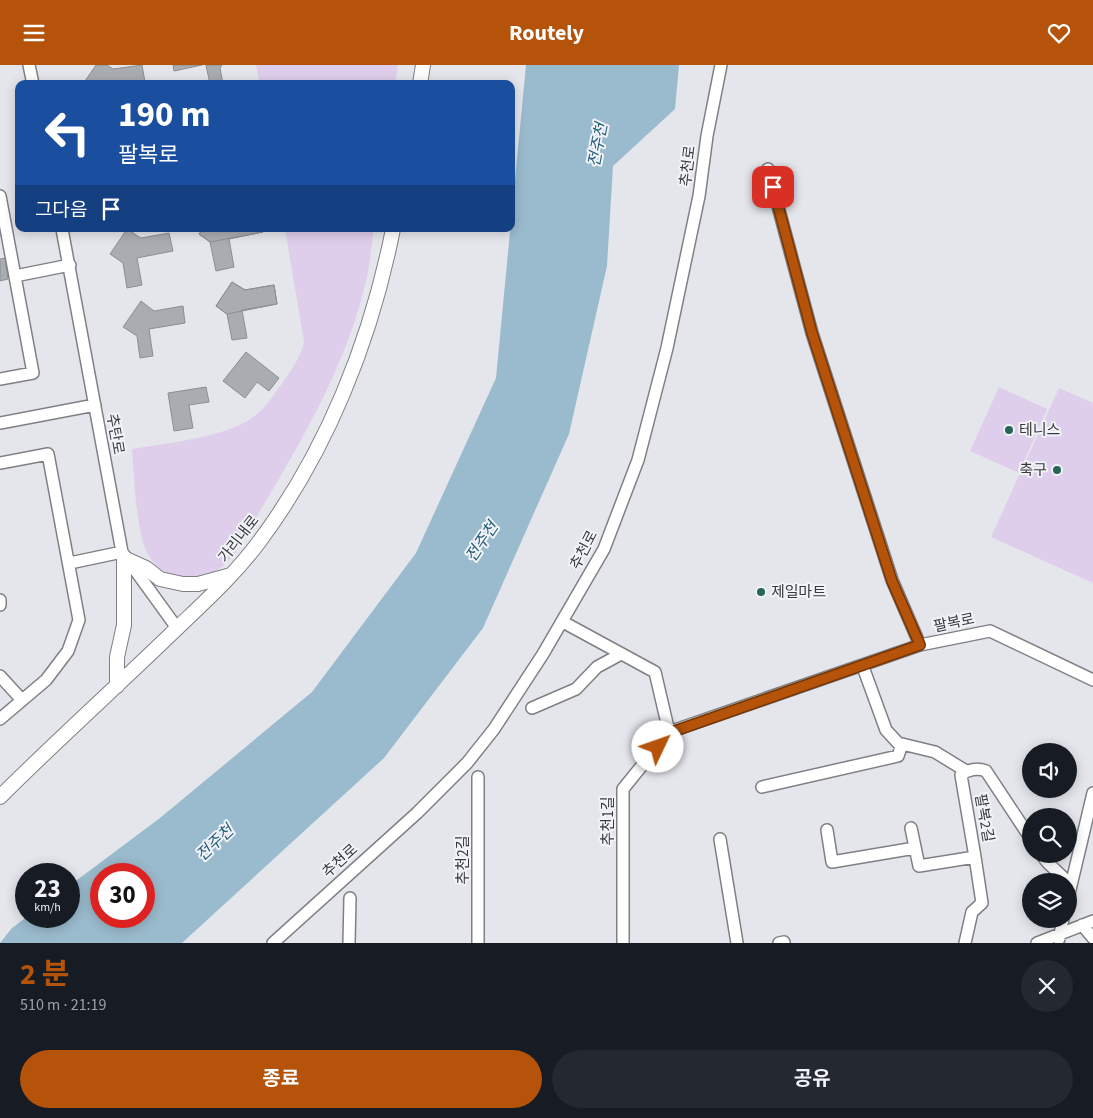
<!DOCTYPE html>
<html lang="ko">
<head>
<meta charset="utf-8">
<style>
	body { margin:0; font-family:"Source Sans 3","Noto Sans KR",sans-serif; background:#242831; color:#f1f3f6; height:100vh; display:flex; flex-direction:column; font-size:19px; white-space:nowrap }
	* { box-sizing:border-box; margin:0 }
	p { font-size:16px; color:#9ea1a6 }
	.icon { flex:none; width:28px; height:28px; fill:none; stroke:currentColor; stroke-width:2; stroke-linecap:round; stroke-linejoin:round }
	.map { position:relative; height:878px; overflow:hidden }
	.sheet { display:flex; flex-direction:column; background:#171b24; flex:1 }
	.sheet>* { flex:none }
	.guide { position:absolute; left:15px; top:15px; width:500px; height:152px; border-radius:10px; box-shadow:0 2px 12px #0003; background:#1a4fa0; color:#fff; overflow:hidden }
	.controls { position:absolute; left:1022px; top:678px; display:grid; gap:10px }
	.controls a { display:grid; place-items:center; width:55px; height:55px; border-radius:50%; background:#171b24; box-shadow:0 2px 12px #0003; font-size:25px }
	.speed { position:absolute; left:15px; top:798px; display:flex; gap:10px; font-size:25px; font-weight:700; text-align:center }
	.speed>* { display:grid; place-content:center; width:65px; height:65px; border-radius:50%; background:#171b24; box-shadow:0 2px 12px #0003; line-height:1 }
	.speed small { font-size:12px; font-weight:400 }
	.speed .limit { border:8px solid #d22; background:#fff; color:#111 }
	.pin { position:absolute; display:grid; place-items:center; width:42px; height:42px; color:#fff; margin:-21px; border-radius:10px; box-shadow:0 2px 8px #0006 }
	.me { position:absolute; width:55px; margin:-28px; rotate:48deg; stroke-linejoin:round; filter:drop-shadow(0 0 4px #0008) }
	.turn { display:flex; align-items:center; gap:18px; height:105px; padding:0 20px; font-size:22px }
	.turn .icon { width:65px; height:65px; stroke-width:2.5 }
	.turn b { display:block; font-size:35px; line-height:42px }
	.then { display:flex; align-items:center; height:48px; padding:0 20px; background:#0003; gap:10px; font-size:19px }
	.round { display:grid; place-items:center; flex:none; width:52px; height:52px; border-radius:26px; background:#242831 }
	.head { display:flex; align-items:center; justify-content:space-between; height:85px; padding:0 20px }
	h1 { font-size:30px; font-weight:700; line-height:38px; color:#b45309 }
	.button { display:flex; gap:10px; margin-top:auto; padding:10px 20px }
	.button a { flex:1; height:58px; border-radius:30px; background:#b45309; color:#fff; font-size:20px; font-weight:700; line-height:58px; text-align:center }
	.button a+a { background:#242831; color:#f1f3f6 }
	header { display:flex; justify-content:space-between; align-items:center; height:65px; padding:0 20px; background:#b45309; color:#fff; font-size:22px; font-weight:700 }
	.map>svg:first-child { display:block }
</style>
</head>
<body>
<header><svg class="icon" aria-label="menu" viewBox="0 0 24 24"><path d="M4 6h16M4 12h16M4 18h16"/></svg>Routely<svg class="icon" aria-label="heart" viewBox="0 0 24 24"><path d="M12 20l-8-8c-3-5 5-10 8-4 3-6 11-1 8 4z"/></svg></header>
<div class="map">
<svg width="1093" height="878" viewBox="0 0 1093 878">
	<rect width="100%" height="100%" fill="#e4e6ec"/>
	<path fill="#dfceeb" d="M256 0H398L395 19H260Z
		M285 164H374C371 182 370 202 365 220 341 319 284 404 234 490 217 507 209 514 184 512 168 511 157 504 149 491 136 472 134 409 132 384 167 378 230 372 256 350 267 341 275 328 283 317 292 304 301 292 304 277Z
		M999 322 1047 344 1019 408 970 386Z
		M1059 323 1093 338V518L991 472Z"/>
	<path fill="#9abbcd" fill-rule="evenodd" d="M526 0H679L675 44 613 101 607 201 569 369 483 563 384 693 182 878H0L12 863 28 851H69V821L160 753 312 627 416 488 496 313ZM101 809H144V851H101Z"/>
	<path fill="#a9adb2" stroke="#8b8f93" d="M96 0H107L113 4 142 0 145 17 83 19Z
		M173 0H202L174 6Z
		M206 0H222L220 3 223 19H210Z
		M127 164 141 173 169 168 173 186 137 193 142 220 127 223 123 198 110 189Z
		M203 164H263V167L229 174 234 202 216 206 210 177 199 169Z
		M203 164H263V167L210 177 199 169Z
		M5 193 8 214 0 216V194Z
		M232 217 245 225 274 220 277 239 242 245 247 273 232 275 227 249 216 241Z
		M232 217 245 225 274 220 277 239 227 249 216 241Z
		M141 236 154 246 183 241 185 258 149 264 153 291 140 293 137 271 123 262Z
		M246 287 279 313 269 326 257 317 245 333 223 316Z
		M206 322 209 337 189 340 193 363 174 366 168 328Z"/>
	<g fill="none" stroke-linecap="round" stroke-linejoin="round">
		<defs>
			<path id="minor" d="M29 0 33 19
				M768 104 812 268 892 515 920 580
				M0 131 33 308 0 314
				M62 164 122 487 177 563
				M15 211 70 200
				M0 358 95 340
				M0 398 48 389 79 555 68 586 46 615 0 654
				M70 498 122 487
				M0 535V540
				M563 557 655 607 669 667 623 724V878
				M863 602 886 665 898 678 935 687 966 706
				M0 611 22 635
				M532 643 576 624 597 602 621 589
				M669 667 920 580 990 566 1093 615
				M478 712V878
				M762 722 898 691 902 679
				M911 763 919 801 975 792 961 710C968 704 978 703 986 706L1031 774
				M827 765 832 797 915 783
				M720 774 737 878
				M1041 789 1048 798 1067 816
				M1069 829 1093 728
				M1082 860 1093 873
				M1059 874 1063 854
				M273 878 417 748 467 698 494 664 543 589 604 484 638 395 667 283 699 131 707 71 721 0
				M349 878 350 833
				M779 878 784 877
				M965 878 972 847 982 838 975 792
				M1037 878 1093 856"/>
			<path id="tertiary" d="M420 19 423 0
				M117 621V592L124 560V493L146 503 160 514 183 519H198L231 510
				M0 732C55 677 114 624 170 570 201 540 233 512 259 477 327 386 371 275 393 164"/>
		</defs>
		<use href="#minor" stroke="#7f8086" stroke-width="14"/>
		<use href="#tertiary" stroke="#7f8086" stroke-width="16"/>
		<use href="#minor" stroke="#fff" stroke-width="11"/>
		<use href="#tertiary" stroke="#fff" stroke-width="14"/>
	</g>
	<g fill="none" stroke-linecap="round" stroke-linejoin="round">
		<defs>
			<path id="route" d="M658 682 669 668 920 580 892 516 812 268 773 122"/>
		</defs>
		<use href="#route" stroke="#753606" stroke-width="12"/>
		<use href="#route" stroke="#b45309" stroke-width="9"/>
	</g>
	<g fill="#266654" stroke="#f1f3f9" stroke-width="2">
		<circle cx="1009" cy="365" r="5"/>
		<circle cx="1057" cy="405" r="5"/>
		<circle cx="761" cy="527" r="5"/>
	</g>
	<g text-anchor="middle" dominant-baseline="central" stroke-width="4" stroke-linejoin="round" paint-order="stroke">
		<g font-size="15" fill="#393a3c" stroke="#f1f3f9">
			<text transform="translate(688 101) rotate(-83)">추천로</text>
			<text transform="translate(115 369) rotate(80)">추탄로</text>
			<text transform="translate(239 474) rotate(-52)">가리내로</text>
			<text transform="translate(584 485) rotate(-63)">추천로</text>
			<text transform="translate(954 558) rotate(-12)">팔복로</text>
			<text transform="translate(984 753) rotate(80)">팔복2길</text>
			<text transform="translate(608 756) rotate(-90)">추천1길</text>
			<text transform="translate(463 795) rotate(-90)">추천2길</text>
			<text transform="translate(340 796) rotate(-42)">추천로</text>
		</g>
		<g font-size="15" fill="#393a3c" stroke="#f1f3f9" text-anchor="start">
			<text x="1019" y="365">테니스</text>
			<text x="1047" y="405" text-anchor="end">축구</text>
			<text x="771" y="527">제일마트</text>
		</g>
		<g font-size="16" font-style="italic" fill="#225d78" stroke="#f1f3f9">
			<text transform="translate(598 80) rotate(-79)">전주천</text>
			<text transform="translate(482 477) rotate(-56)">전주천</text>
			<text transform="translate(215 778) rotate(-43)">전주천</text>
		</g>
	</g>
</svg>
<div class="controls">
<a><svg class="icon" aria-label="sound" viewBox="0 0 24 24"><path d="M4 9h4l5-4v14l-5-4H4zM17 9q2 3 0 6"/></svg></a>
<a><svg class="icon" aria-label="search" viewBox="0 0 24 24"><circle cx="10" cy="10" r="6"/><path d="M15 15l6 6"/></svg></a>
<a><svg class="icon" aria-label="layers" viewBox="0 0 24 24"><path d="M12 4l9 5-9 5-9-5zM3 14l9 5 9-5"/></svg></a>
</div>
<div class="speed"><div>23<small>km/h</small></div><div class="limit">30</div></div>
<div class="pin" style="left:773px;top:122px;background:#d93025"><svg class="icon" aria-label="arrive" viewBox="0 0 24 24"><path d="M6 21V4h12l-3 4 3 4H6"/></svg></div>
<svg class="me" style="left:658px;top:682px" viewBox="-20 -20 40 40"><circle r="19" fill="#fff"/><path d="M0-13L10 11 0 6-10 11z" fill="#b45309"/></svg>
<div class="guide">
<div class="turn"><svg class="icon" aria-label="left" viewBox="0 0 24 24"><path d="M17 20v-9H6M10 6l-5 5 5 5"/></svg><div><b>190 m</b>팔복로</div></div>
<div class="then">그다음<svg class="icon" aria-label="arrive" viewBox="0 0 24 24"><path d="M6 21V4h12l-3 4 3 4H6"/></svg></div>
</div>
</div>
<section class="sheet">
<div class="head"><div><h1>2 분</h1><p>510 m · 21:19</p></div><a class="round"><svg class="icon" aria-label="close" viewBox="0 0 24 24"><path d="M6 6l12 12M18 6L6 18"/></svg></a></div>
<div class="button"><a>종료</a><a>공유</a></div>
</section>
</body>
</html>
